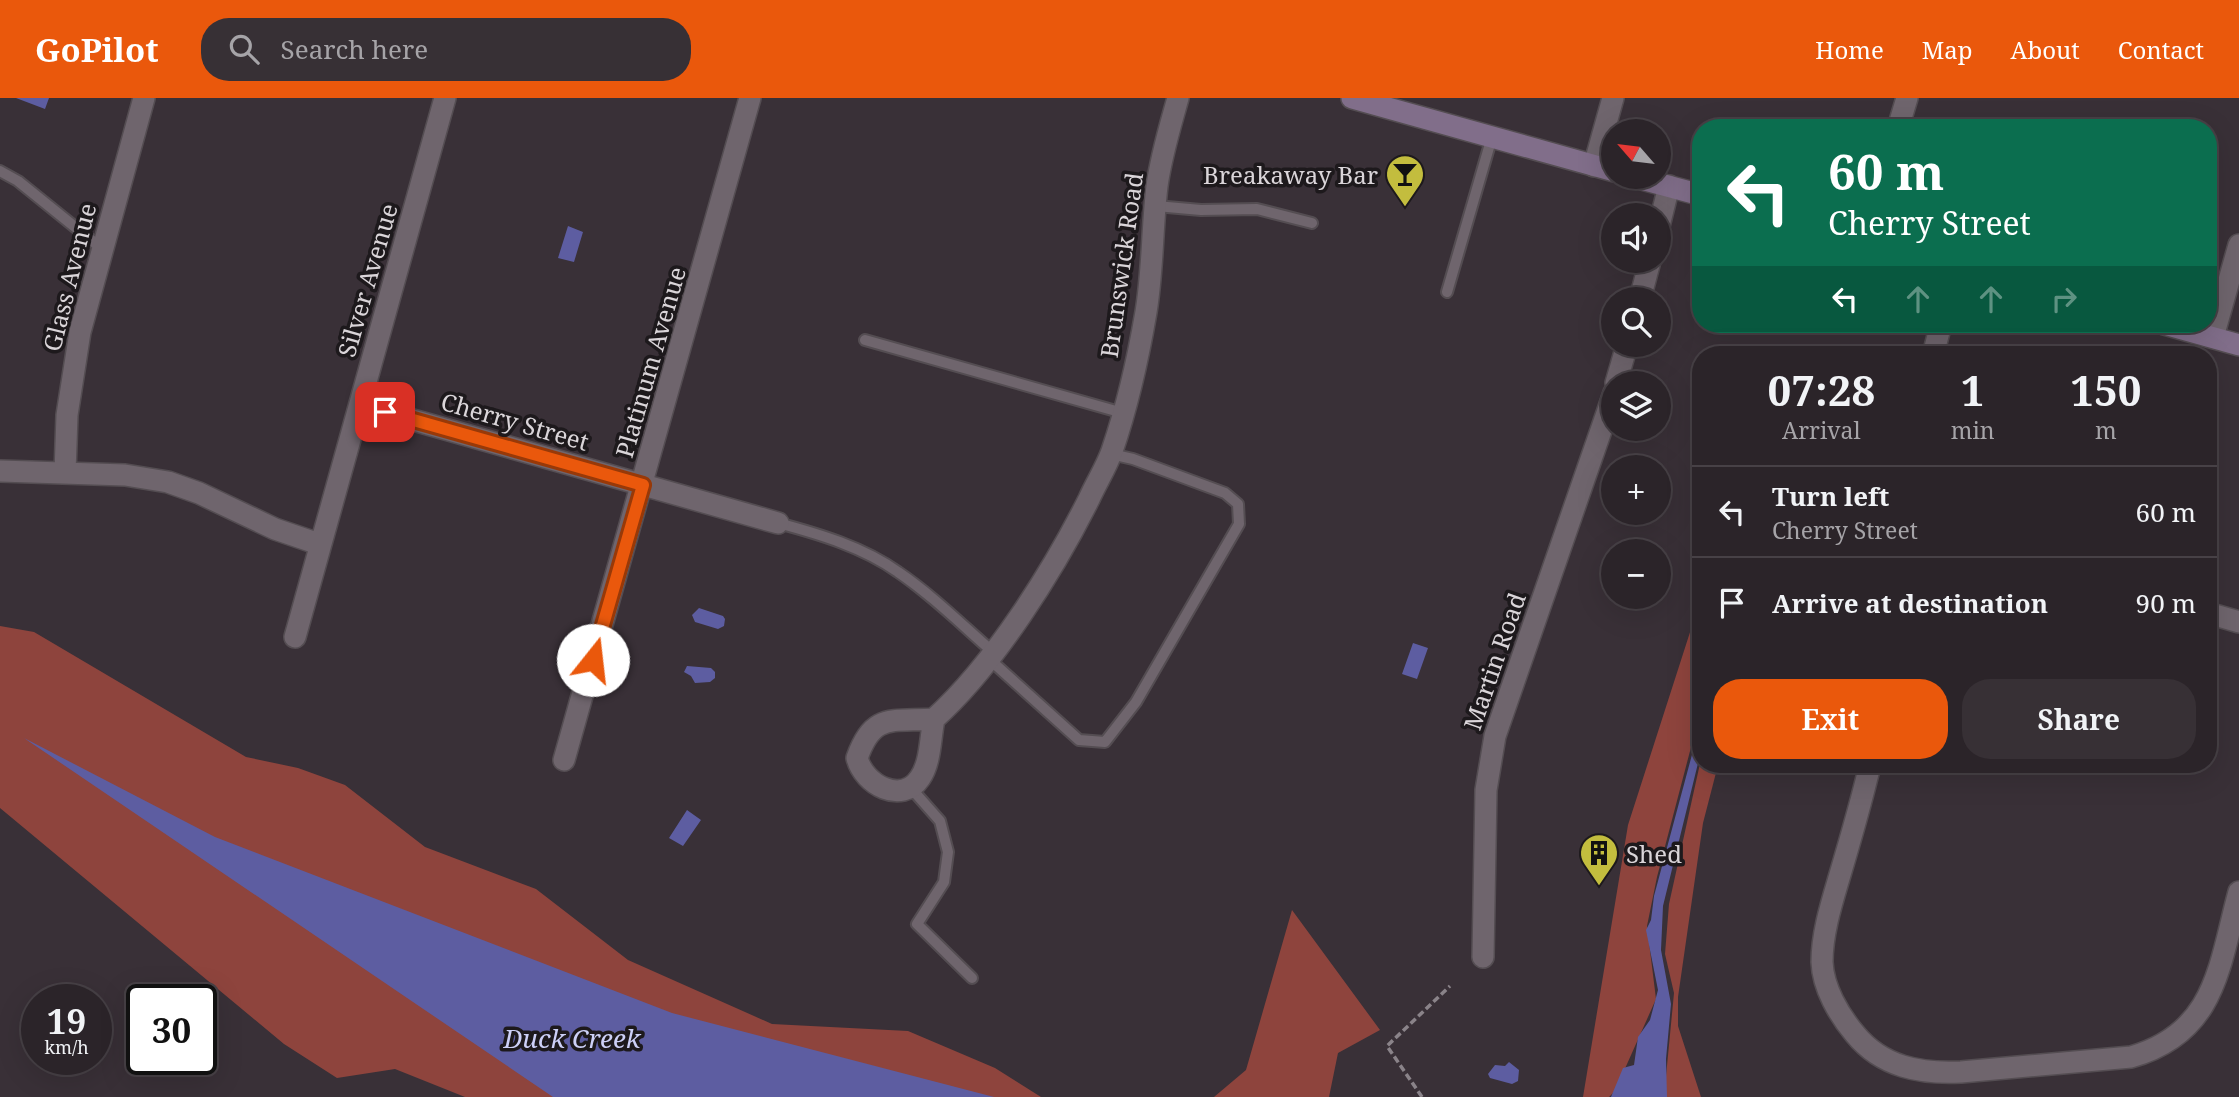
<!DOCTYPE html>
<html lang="en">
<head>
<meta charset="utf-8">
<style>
	body { margin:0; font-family:"Noto Serif",serif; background:#373035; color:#f1f3f6; height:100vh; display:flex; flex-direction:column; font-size:26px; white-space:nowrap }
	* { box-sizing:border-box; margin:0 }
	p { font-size:23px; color:#a6a4a8 }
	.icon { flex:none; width:38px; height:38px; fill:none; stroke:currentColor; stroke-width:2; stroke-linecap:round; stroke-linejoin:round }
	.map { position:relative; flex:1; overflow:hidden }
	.panel { position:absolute; left:1692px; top:248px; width:525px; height:427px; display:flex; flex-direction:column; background:#2b2429; border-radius:28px; box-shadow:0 7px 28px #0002,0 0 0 2px #474146 }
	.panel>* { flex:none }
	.hud { position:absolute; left:1692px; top:21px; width:525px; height:214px; border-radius:28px; box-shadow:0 7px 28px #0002,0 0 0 2px #474146; background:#0b6e4f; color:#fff; overflow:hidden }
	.needle { width:46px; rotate:298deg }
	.controls { position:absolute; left:1601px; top:21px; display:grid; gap:14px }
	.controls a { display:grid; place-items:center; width:70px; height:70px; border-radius:50%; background:#2b2429; box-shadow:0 7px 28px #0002,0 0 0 2px #474146; font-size:35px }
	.speed { position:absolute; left:21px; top:886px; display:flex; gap:14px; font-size:35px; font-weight:700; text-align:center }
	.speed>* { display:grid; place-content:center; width:91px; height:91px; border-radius:50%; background:#2b2429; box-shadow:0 7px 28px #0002,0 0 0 2px #474146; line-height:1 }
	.speed small { font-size:18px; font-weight:400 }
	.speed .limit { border:4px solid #111; border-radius:10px; background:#fff; color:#111 }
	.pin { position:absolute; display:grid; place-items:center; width:60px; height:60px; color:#fff; margin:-30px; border-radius:14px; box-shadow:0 4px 10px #0006 }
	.me { position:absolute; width:77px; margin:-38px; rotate:16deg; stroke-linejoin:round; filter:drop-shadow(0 0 5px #0008) }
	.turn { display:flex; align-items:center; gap:24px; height:147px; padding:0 21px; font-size:32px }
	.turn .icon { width:91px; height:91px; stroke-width:2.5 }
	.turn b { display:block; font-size:49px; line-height:60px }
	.lanes { display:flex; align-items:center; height:66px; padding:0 21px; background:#0003; justify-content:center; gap:35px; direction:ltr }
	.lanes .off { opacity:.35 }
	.eta { display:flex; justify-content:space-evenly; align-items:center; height:119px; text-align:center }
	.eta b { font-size:42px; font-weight:700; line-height:49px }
	.action { display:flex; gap:14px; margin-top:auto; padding:14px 21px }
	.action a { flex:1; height:80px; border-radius:28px; background:#ea580c; color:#fff; font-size:28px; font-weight:700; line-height:80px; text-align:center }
	.action a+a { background:#373035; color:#f1f3f6 }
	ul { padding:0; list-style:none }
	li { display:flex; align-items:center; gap:21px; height:91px; padding:0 21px; border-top:2px solid #474146 }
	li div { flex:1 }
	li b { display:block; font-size:26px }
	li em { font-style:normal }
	header { display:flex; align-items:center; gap:42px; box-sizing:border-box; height:98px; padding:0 35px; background:#ea580c; color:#fff }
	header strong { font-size:33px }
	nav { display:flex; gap:38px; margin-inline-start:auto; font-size:24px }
	.search { width:490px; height:63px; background:#373035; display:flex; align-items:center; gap:18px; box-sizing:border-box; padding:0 24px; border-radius:28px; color:#a6a4a8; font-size:26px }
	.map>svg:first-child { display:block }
</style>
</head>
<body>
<header>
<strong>GoPilot</strong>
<div class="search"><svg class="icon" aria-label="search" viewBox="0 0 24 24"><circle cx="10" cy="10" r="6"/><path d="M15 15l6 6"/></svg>Search here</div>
<nav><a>Home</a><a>Map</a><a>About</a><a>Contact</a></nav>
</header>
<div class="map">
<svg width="2239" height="999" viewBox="0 0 2239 999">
	<rect width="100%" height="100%" fill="#393037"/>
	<path fill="#8e443d" d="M1701 500V635L1695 634 1657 779 1647 828 1656 901 1615 993 1609 999H1583L1628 727Z
		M0 528 34 534 246 659 298 670 345 687 425 749 536 791 628 862 772 926 908 933 995 970 1041 999H465L395 971 337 980 284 946 0 710Z
		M1701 661V667H1718L1703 725 1678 899V928L1701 999H1664L1674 895 1665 856 1669 806Z
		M1292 812 1380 932 1338 955 1329 999H1214L1246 972Z"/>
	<path fill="#5d5da1" d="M16 0H49L45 11Z
		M568 128 583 134 574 164 558 160Z
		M699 510 723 518 725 521 724 528 718 531 695 524 692 517Z
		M1413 545 1428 550 1417 581 1402 576Z
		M687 568 711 570 715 574V580L710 584 695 585 691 578 684 574Z
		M1697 638 1701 639V653L1663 808 1661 852 1671 906 1666 961 1667 999H1611L1623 970 1634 967 1638 939 1650 922 1658 892 1646 832 1651 822 1654 798Z
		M24 640 215 739 672 915 994 999H553Z
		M687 712 701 722 683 748 669 740Z
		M1509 964 1519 972 1518 983 1512 986 1490 980 1488 976 1495 967 1505 968Z"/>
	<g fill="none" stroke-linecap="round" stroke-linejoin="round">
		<defs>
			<path id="lane" d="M0 73 18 83 101 150
				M1156 108 1201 112 1257 111 1312 125
				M1447 194 1492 39
				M865 242 1123 315
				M778 425C819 436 863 449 898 474 932 497 962 527 993 554
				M988 560 1079 642 1105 644 1136 604 1239 426 1238 406 1225 395 1133 361 1111 356
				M910 689 940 723 948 754 944 784 917 826 972 880"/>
			<path id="street" d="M1898 30 1907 0
				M1594 68 1613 0
				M1659 128 1669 88
				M1640 201 1650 163
				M2213 239 2239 147
				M1933 257 1941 226
				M1616 285 1627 247
				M360 307 778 425
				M0 373 125 377 168 384 199 395 275 431 319 446
				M65 375 67 317 80 234 144 0
				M2208 515 2239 524
				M295 539 445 0
				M934 621C994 567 1053 473 1089 401 1096 385 1106 370 1112 353 1127 309 1138 261 1146 214 1153 172 1152 130 1157 88 1161 58 1170 29 1178 0
				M934 621C930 640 931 664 920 680 902 707 864 687 857 660 873 614 892 624 934 621Z
				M564 662 750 0
				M1870 667C1861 705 1850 743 1839 780 1831 807 1822 836 1822 864 1823 890 1839 917 1855 936 1882 969 1920 976 1961 974L2131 959C2216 935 2219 868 2239 794
				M1483 859 1486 692 1495 638 1614 295"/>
			<path id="secondary" d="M1352 0 1614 73
				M1634 79 1701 97
				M2164 226 2239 247"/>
		</defs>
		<use href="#lane" stroke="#544d52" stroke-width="14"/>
		<use href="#street" stroke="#544d52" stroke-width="24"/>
		<use href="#secondary" stroke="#544d52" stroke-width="24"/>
		<path stroke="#8a8389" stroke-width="3.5" stroke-dasharray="7 3.5" stroke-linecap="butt" d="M1422 999 1387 948 1450 888"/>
		<use href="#lane" stroke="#6f656d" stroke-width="10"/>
		<use href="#street" stroke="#6f656d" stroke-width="21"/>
		<use href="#secondary" stroke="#816e8a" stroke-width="21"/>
	</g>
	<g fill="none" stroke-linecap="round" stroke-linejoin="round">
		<defs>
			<path id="route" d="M385 314 643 387 593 562"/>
		</defs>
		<use href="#route" stroke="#983908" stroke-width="18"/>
		<use href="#route" stroke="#ea580c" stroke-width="12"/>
	</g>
	<defs>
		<symbol id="bar-pin" viewBox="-11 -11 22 30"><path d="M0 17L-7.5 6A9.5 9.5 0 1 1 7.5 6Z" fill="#c3bd3e" stroke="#1d191c"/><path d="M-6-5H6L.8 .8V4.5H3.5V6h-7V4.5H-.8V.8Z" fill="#111"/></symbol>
		<symbol id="building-pin" viewBox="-11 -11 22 30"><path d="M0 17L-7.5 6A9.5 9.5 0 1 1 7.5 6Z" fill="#c3bd3e" stroke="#1d191c"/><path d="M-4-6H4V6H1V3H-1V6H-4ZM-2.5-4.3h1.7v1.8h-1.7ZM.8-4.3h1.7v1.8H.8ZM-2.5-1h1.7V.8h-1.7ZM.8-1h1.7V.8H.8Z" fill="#111"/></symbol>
	</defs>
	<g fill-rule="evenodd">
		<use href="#bar-pin" x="1383" y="54" width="44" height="60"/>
		<use href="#building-pin" x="1577" y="733" width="44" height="60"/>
	</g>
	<g text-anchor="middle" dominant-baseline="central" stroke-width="7" stroke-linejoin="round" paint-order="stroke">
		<g font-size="24" fill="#dad5d9" stroke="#1d191c" text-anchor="end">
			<text x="1378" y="76">Breakaway Bar</text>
			<text x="1626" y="755" text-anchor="start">Shed</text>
		</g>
		<g font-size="24" fill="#dad5d9" stroke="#1d191c">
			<text transform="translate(1121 167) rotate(-82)">Brunswick Road</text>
			<text transform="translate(69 179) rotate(-76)">Glass Avenue</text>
			<text transform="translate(367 182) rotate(-74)">Silver Avenue</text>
			<text transform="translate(650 264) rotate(-74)">Platinum Avenue</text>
			<text transform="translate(515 323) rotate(16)">Cherry Street</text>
			<text transform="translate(1494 563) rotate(-71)">Martin Road</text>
		</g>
		<g font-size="26" font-style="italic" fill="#cdd0f7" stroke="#1d191c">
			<text x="572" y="940">Duck Creek</text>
		</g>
	</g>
</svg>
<div class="controls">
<a><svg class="needle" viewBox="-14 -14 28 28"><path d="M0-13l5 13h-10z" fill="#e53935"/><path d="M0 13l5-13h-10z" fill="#a6a4a8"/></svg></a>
<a><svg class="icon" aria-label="sound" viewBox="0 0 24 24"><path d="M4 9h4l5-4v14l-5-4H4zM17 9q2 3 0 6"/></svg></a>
<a><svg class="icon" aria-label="search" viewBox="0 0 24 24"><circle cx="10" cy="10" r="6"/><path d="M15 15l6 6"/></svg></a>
<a><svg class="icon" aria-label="layers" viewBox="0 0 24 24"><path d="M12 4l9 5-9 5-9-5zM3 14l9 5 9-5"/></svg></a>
<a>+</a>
<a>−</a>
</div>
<div class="speed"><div>19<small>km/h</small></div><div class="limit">30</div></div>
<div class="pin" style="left:385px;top:314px;background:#d93025"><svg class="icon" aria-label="arrive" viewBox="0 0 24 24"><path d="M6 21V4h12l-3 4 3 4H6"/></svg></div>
<svg class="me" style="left:593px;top:562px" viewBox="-20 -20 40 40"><circle r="19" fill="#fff"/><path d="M0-13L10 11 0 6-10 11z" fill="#ea580c"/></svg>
<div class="hud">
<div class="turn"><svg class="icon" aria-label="left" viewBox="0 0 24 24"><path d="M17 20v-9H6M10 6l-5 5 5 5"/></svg><div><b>60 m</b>Cherry Street</div></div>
<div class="lanes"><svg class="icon" aria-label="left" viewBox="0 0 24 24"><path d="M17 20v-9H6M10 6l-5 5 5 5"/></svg><svg class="icon off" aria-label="ahead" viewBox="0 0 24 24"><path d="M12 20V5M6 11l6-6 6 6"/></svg><svg class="icon off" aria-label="ahead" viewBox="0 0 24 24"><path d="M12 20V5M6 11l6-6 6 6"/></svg><svg class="icon off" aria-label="right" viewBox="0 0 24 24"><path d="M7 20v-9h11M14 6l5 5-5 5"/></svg></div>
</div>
<section class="panel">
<div class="eta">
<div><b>07:28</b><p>Arrival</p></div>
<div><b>1</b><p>min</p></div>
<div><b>150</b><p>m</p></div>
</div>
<ul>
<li><svg class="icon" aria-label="left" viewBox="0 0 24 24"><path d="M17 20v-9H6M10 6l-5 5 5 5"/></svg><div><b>Turn left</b><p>Cherry Street</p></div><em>60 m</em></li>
<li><svg class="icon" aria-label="arrive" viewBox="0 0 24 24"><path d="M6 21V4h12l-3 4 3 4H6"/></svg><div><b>Arrive at destination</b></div><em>90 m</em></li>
</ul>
<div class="action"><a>Exit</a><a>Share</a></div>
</section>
</div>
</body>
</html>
